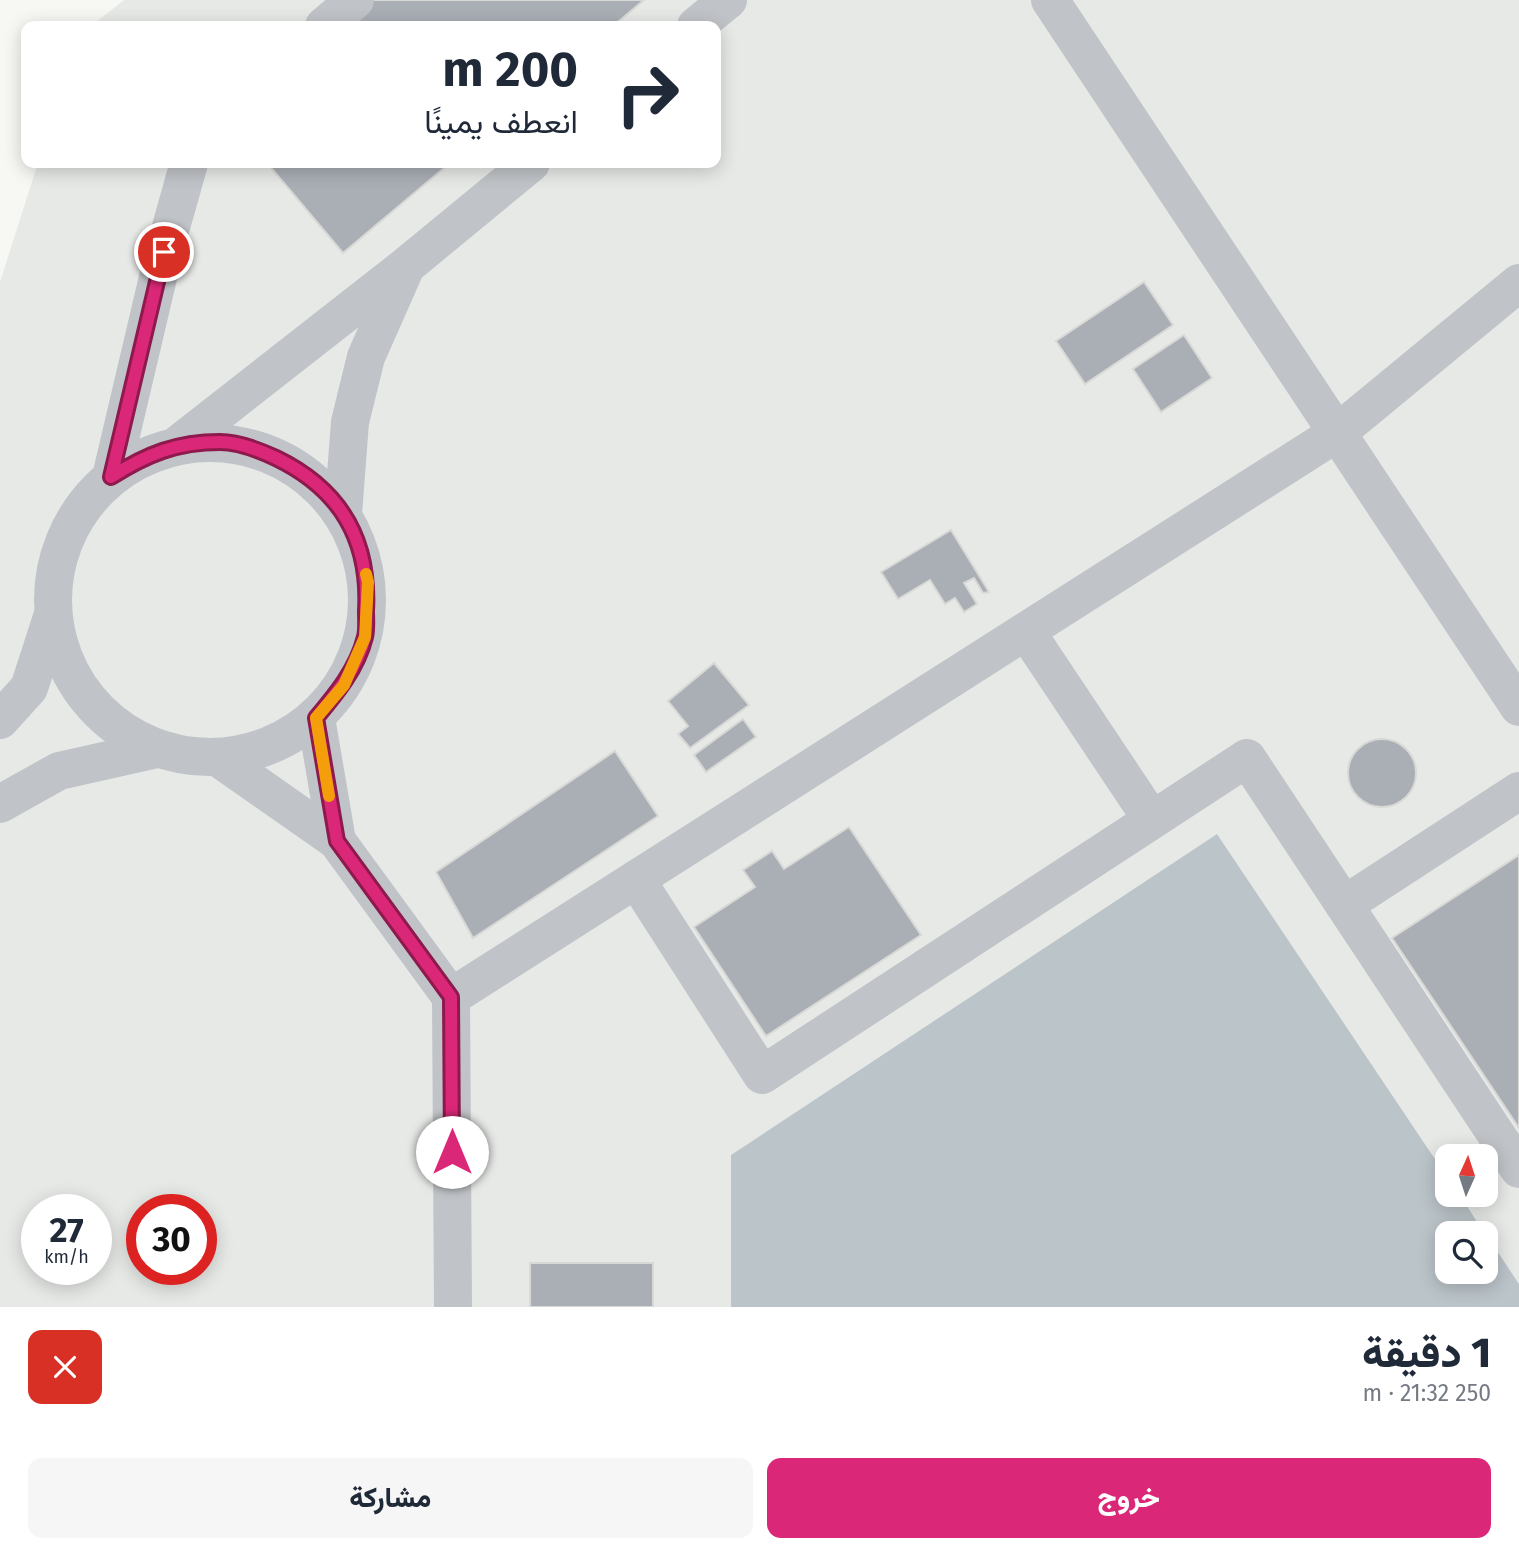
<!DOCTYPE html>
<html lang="ar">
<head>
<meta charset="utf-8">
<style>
	body { margin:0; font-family:"Fira Sans",Vazirmatn,sans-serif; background:#f6f6f7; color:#1f2937; direction:rtl; height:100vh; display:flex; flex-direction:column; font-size:26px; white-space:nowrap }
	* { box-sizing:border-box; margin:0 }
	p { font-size:23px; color:#747a83 }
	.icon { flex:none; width:38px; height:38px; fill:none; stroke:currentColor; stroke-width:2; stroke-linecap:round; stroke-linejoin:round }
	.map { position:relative; height:1307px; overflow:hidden; direction:ltr }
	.panel { display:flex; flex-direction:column; background:#fff; flex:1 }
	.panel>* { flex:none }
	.top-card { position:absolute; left:21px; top:21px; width:700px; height:147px; border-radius:14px; box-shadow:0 4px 18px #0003; direction:rtl; background:#fff; color:#1f2937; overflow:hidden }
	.needle { width:46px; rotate:3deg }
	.tools { position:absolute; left:1435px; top:1144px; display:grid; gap:14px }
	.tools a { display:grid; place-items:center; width:63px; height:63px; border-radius:14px; background:#fff; box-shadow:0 4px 18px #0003; font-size:35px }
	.speed { position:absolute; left:21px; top:1194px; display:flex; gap:14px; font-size:35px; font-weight:700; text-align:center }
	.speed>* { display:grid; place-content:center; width:91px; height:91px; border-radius:50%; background:#fff; box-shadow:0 4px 18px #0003; line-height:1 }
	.speed small { font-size:18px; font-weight:400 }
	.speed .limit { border:10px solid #d22; background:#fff; color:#111 }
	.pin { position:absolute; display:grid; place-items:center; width:60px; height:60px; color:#fff; margin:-30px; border:4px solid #fff; border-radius:50%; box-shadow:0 2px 7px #0007 }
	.me { position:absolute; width:77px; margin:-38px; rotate:0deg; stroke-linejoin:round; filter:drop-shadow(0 0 5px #0008) }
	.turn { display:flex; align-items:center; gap:24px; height:147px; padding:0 28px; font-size:32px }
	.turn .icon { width:91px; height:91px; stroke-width:2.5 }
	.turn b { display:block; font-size:49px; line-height:60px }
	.round { display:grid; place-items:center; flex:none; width:74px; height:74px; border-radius:14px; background:#f6f6f7 }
	.headline { display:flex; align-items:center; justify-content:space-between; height:119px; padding:0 28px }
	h1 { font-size:42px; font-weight:800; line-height:52px }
	.button { display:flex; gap:14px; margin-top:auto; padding:14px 28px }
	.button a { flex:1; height:80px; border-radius:14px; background:#db2777; color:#fff; font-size:28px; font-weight:800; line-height:80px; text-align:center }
	.button a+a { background:#f6f6f7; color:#1f2937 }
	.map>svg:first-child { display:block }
</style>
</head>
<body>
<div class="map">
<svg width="1519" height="1307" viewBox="0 0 1519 1307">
	<rect width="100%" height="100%" fill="#f7f7f4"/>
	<path fill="#e7e9e7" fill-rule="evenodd" d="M124 0H1519V1284L1460 1195H1486V1157H1447V1177L1217 834 731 1155V1307H0V282L38 163H716V26H91ZM37 1209H96V1269H37ZM142 1209H201V1269H142Z"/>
	<path fill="#bbc4c9" d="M1217 834 1447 1177V1195H1460L1485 1234H1447V1272H1486V1234L1519 1284V1307H731V1155Z"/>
	<path fill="#a9afb5" stroke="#d8d8d6" stroke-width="2" d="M369 0H644L613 26H338Z
		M267 163H450L343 253Z
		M1144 282 1173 325 1085 384 1056 341Z
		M1184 335 1212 378 1161 412 1133 369Z
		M951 530 989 592 983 593 974 578 964 583 977 604 964 612 955 598 945 604 930 580 898 599 881 572Z
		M714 663 749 705 690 748 678 734 688 726 668 701Z
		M743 719 756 737 706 772 694 755Z
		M1348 773a34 34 0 1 1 68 0a34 34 0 1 1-68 0Z
		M615 751 658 816 473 938 436 872Z
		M849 827 921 935 766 1036 694 927 755 887 743 870 772 851 784 869Z
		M1519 855V1128L1392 938Z
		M530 1263H653V1307H530Z"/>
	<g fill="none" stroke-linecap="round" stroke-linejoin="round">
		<path stroke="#c0c3c7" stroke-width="38" d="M1050 0 1519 707
			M324 26 355 0
			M696 26 728 0
			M53 600a157 157 0 1 1 314 0a157 157 0 1 1-314 0Z
			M176 446 406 266 531 163
			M111 477 164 252 189 163
			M343 514 350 422 366 357 404 271
			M1026 631 1152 820
			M316 718 337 841
			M0 720 29 688 53 614
			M217 757 337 841 451 997 453 1307
			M0 804 59 771 157 749
			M636 879 762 1075 1247 758 1519 1169
			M1344 905 1519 791
			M451 997 1337 433 1519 283"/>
	</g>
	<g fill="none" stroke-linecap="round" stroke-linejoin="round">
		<defs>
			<path id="route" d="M164 252 111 477C147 454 177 442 220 442 239 442 259 450 276 458 340 489 370 539 366 611 366 619 367 629 365 637 357 669 336 694 316 718L337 841 451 997 452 1152"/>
		</defs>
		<use href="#route" stroke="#8e194d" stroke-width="18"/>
		<use href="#route" stroke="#db2777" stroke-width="12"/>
		<path stroke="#f59e0b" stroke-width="12" d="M329 796 316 718 344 685 365 637 368 582 366 574"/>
	</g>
</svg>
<div class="tools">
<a><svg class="needle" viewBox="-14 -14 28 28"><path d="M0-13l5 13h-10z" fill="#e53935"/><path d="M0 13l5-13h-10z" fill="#747a83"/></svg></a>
<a><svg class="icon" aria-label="search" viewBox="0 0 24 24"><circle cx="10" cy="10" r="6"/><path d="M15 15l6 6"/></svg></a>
</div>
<div class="speed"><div>27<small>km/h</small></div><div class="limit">30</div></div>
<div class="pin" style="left:164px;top:252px;background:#d93025"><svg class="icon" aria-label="arrive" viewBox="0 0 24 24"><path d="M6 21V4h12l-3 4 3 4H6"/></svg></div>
<svg class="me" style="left:452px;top:1152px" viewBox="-20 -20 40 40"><circle r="19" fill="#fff"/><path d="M0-13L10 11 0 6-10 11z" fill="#db2777"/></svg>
<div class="top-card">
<div class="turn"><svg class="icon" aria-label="right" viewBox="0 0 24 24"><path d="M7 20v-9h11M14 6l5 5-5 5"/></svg><div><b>200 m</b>انعطف يمينًا</div></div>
</div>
</div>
<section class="panel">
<div class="headline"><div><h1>1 دقيقة</h1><p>250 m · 21:32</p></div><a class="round" style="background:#d93025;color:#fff"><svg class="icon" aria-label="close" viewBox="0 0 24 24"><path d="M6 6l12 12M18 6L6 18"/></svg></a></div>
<div class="button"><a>خروج</a><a>مشاركة</a></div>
</section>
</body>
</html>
